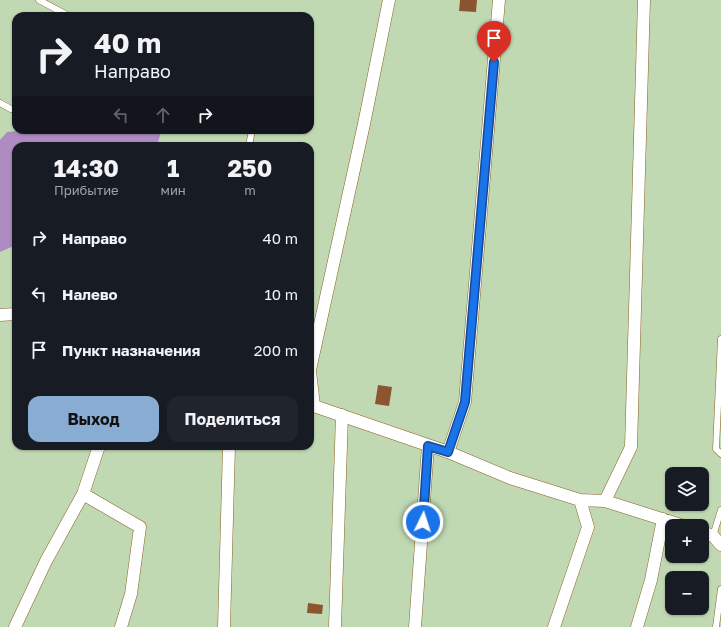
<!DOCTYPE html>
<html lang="ru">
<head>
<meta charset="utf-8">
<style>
	body { margin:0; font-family:"Golos Text",sans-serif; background:#20242c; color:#f1f3f6; height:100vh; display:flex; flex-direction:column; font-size:15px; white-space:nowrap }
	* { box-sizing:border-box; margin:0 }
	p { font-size:13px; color:#9ea1a6 }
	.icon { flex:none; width:22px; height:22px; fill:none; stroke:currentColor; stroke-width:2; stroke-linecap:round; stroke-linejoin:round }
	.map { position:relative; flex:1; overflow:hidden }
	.panel { position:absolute; left:12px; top:142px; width:302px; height:308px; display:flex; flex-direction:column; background:#171b24; border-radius:12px; box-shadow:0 1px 3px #0004 }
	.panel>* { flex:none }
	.guide { position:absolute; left:12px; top:12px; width:302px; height:122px; border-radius:12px; box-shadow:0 1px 3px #0004; background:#171b24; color:#f1f3f6; overflow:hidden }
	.buttons { position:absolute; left:665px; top:467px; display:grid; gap:8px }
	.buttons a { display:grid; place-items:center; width:44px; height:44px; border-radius:8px; background:#171b24; box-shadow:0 1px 3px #0004; font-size:20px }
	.pin { position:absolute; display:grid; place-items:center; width:34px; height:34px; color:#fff; margin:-41px -17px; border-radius:50% 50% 50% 0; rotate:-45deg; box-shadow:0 0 4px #0007 }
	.pin .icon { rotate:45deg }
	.me { position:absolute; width:44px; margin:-22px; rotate:4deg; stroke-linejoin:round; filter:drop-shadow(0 0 3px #0008) }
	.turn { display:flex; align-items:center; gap:14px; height:84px; padding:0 16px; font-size:18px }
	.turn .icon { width:52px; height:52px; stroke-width:2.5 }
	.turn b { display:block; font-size:28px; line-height:34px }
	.lanes { display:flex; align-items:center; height:38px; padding:0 16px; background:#0003; justify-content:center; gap:20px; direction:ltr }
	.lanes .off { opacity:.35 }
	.eta { display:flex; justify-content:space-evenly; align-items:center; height:68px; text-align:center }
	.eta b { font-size:24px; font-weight:700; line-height:28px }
	.primary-button { display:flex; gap:8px; margin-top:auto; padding:8px 16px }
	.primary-button a { flex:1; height:46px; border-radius:12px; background:#89acd2; color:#111; font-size:16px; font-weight:700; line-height:46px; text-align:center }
	.primary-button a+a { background:#20242c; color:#f1f3f6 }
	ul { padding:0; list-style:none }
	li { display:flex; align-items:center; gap:12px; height:56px; padding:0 16px }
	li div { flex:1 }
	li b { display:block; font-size:15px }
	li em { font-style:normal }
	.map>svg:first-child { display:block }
</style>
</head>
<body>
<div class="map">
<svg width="721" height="627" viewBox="0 0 721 627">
	<rect width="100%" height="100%" fill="#fcd9a9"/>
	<path fill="#c0d9b3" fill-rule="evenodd" d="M0 0H721V627H0ZM16 16H310V130H16ZM16 146H310V446H16ZM672 474H702V504H672ZM672 526H702V556H672ZM672 578H702V608H672Z"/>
	<path fill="#b08bc2" d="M25 130H157L161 132 157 146H16V245L0 252V140L7 132Z"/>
	<path fill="#8b562f" d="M460 0H477L476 12 459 11Z
		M378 385 392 387 389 406 375 404Z
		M308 603 323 605 322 614 307 613Z"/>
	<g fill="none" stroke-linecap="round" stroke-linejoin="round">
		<defs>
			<path id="service" d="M39 0 69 16
				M0 103 11 109
				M249 146 252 130
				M721 339 716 449 721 454
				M713 536 721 510
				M716 627 721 589"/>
			<path id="minor" d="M0 315 16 314
				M310 370 364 124 389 0
				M310 371 314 406
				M310 407 314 406 448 452 510 478 580 500 605 501 684 526
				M448 452 465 402 499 0
				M83 494 140 527 131 594 121 627
				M605 501 631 447 644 0
				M702 532 713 536 721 545
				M15 627 46 561 83 494 99 446
				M224 627 229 446
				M335 627 342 415
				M415 627 428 446
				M554 627 588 527 580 500
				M637 627 651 580 663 519"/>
		</defs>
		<use href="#service" stroke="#886123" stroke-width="7"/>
		<use href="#minor" stroke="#886123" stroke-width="13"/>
		<use href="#service" stroke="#fff" stroke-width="6"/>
		<use href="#minor" stroke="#fff" stroke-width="12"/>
	</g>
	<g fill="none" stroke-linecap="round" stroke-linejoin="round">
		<defs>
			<path id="route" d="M423 522 428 446 448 452 465 402 494 62"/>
		</defs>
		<use href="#route" stroke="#114b97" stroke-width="10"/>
		<use href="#route" stroke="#1a73e8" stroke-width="7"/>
	</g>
</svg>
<div class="buttons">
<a><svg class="icon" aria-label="layers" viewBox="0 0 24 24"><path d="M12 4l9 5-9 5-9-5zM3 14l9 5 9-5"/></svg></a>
<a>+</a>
<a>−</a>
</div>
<div class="pin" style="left:494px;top:62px;background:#d93025"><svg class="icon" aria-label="arrive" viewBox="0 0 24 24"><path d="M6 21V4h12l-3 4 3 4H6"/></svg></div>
<svg class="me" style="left:423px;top:522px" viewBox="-20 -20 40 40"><circle r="17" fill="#1a73e8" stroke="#fff" stroke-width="3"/><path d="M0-11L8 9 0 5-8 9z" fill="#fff"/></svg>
<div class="guide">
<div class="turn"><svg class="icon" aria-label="right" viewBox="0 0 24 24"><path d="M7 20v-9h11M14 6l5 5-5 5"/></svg><div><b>40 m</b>Направо</div></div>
<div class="lanes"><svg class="icon off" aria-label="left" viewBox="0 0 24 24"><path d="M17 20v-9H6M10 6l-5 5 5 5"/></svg><svg class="icon off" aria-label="ahead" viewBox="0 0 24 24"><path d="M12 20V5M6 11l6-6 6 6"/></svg><svg class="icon" aria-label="right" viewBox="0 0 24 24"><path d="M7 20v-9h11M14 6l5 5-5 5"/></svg></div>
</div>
<section class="panel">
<div class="eta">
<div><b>14:30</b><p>Прибытие</p></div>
<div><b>1</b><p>мин</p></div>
<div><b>250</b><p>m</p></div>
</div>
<ul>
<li><svg class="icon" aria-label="right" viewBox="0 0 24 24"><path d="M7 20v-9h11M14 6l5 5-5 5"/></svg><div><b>Направо</b></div><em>40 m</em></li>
<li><svg class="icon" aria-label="left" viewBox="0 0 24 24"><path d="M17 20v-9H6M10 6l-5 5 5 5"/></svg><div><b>Налево</b></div><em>10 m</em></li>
<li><svg class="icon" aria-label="arrive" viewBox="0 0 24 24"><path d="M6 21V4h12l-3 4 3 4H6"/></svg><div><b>Пункт назначения</b></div><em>200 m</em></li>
</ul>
<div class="primary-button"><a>Выход</a><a>Поделиться</a></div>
</section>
</div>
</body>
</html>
